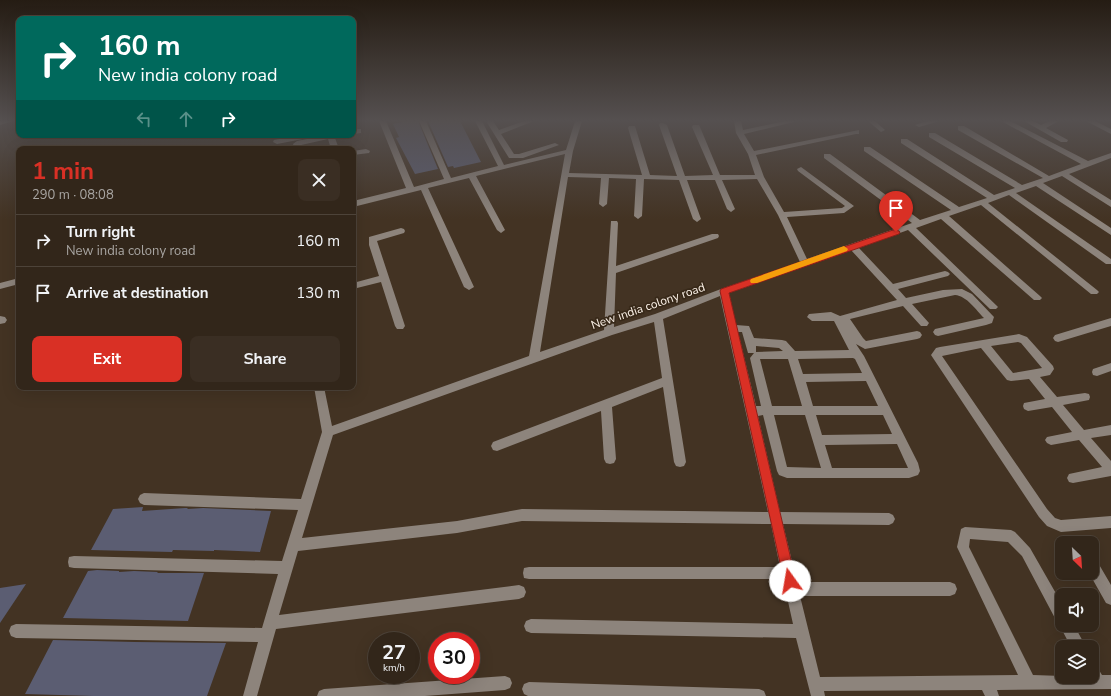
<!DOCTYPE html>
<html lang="en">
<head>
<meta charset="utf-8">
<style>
	body { margin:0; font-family:"Nunito Sans",sans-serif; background:#3a2e23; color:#f1f3f6; height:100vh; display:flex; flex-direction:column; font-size:15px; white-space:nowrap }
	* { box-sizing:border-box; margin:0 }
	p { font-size:13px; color:#a8a5a2 }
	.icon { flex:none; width:22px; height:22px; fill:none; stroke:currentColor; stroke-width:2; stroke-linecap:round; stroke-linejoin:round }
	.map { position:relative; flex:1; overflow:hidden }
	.sheet { position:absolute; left:16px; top:146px; width:340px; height:244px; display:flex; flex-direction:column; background:#32261a; border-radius:8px; box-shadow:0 4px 16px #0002,0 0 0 1px #4d4339 }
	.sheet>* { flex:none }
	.guide { position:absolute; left:16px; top:16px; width:340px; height:122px; border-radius:8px; box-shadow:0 4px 16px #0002,0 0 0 1px #4d4339; background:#00695c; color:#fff; overflow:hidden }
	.needle { width:26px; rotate:155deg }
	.buttons { position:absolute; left:1055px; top:536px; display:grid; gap:8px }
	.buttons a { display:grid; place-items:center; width:44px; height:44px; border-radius:8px; background:#32261a; box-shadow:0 4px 16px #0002,0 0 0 1px #4d4339; font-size:20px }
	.speed { position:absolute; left:368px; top:632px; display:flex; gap:8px; font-size:20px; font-weight:700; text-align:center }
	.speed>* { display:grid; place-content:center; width:52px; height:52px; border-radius:50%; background:#32261a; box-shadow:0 4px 16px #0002,0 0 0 1px #4d4339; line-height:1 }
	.speed small { font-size:10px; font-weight:400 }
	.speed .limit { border:6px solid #d22; background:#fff; color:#111 }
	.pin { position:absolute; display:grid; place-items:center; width:34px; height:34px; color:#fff; margin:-41px -17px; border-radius:50% 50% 50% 0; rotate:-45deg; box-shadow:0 0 4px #0007 }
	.pin .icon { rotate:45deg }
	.me { position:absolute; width:44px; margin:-22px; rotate:347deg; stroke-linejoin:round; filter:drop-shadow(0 0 3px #0008) }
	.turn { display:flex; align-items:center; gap:14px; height:84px; padding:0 16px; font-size:18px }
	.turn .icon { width:52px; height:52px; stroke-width:2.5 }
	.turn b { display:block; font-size:28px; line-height:34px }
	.lanes { display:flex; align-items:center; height:38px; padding:0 16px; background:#0003; justify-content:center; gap:20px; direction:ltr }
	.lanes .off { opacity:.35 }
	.round { display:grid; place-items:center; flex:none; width:42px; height:42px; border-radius:8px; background:#3a2e23 }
	.overview { display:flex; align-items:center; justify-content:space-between; height:68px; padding:0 16px }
	h1 { font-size:24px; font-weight:700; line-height:30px; color:#d93025 }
	.button { display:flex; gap:8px; margin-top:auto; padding:8px 16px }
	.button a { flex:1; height:46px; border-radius:8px; background:#d93025; color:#fff; font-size:16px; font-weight:700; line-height:46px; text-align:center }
	.button a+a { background:#3a2e23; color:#f1f3f6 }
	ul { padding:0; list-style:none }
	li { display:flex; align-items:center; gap:12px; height:52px; padding:0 16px; border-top:1px solid #4d4339 }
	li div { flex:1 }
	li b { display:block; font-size:15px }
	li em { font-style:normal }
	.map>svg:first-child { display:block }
</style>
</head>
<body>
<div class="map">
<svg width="1111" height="696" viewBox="0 0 1111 696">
	<rect width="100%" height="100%" fill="#433323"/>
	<path fill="#5b5d72" d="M407 121H418L438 169 415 174 396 138 399 137 393 124Z
		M428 121H460L481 162 454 168 453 166 448 167Z
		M143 507 142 511 185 508H188L187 509 203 508 271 511 260 552 214 550V551L173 550 172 552 91 550 113 509Z
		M97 570 119 571V572L134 571 158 572 157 573H204L188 621 63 618 88 571Z
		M26 584 0 623V588Z
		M53 640 135 642 226 643 207 696H93L25 694Z"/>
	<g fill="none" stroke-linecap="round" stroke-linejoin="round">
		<path fill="#8d847c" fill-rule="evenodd" d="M0 121H13L0 125Z
			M353 121H358L353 124Z
			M379 121H386L414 187 444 179 419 121H426L451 178 498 166 475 121H482L504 165 566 150 575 121H582L573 151 569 173 642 175 628 128 629 126H635L650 175 677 176 659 125 660 123H663L667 125 685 176 713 175 692 127 693 125H699L700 127 720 175H755L748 154 736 133 734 121H741L743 130 785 121H798L744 134 754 151 859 130V134H856L756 155 764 177 784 212 842 208 845 206 798 171 797 169 801 167 854 206 844 213 787 217 807 259 912 223 824 158V154H830L920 220 951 210 864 151V147H870L959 207 987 198 901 143V139H907L994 195 1015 188 929 137V133H935L1022 185 1043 178 958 130V126H964L1049 176 1081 164 1001 121H1010L1088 161 1111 153V158L1069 174 1111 200V207L1062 176 1043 183 1111 228V235L1036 186 1016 193 1111 259V264H1106L1009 195 988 203 1097 290 1099 292 1097 294H1091L981 205 949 216 1040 296 1042 298 1040 300H1034L941 219 916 228 996 305 998 307 996 309H990L908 230 859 248 893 284 945 271 948 272 950 274 948 276 898 289 906 298 943 290 962 289 972 294 994 317 992 323 986 325 938 336 935 335 933 332 935 329 984 318C976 310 967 296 955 295L912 304 929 323 927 326H921L903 306 850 319 863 338 866 341 917 331 920 332 922 335 920 338 917 339 865 349 856 344 864 356 918 463 920 471 918 475 909 478H787L779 475 777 471 763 415 758 416 780 512 889 513 893 515 895 519 893 523 889 525 783 524 797 582H950L955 584 957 589 955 594 950 596H800L820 677 1018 675 957 547 961 529 965 527 1011 530 1015 532 1030 548 1062 604V625H1074L1086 647H1071L1062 630 1061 623 1057 622 1022 556 1008 542 970 539 969 547 1033 675 1092 677V665L1097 667 1102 675H1111V689L997 690 999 696H985L982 690 824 691 825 696H811L796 638 531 633 526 631 524 626 526 621 531 619 793 624 783 579H529L524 578 523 573 524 568 529 567H780L771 524 522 521 457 533 298 551 279 615 519 585 524 587 526 592 524 597 519 599 276 629 257 696H243L258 642 16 638 11 636 9 631 11 626 16 624 262 628 278 574 74 568 69 567 68 562 69 557 74 556 282 561 298 510 144 505 140 503 138 499 140 495 144 493 301 499 322 432 314 387H324L332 426 529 356 565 154 476 176 505 230 501 233 497 230 469 178 428 188 474 287 469 290 464 287 421 190 353 207V201L406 188ZM568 177 601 178 599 204 603 207 607 204 609 178 636 179 634 216 638 219 642 216 644 179 679 180 693 219 697 222 701 219 687 180H715L727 209 731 212 735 209 722 180 757 179 778 215 800 262 721 289 655 314 614 327 616 273 718 238 719 236 718 234H712L616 266 618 223 617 221H611L604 330 540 352ZM851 250 897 300 840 316 831 312 809 314 807 317 812 321H834L849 350 795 351 786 341 782 340 754 338 749 326 736 325 729 293ZM720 296 768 512 522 509 457 521 302 538 333 435 612 335 654 322 662 378 493 442 491 446 493 450 497 451 601 411 604 459 606 463 610 464 614 463 616 459 612 407 663 387 674 462 676 466 680 467 684 466 686 462 663 319ZM738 332H742L748 353H754L750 358 761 406H756ZM756 346 779 348 783 351 756 352ZM853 358 855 359 862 373 803 374 798 359ZM760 359H788L802 406H772ZM866 381 878 406H813L806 382ZM774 415H805L821 468 787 467ZM816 415H883L892 434 822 435ZM897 444 908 468H832L825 445Z
			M486 121H493L499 130 524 121H534L501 134 514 154H519L555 143 559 145 523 158H509Z
			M868 121H875L885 130 881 132Z
			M927 121H940L919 127 915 125Z
			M1024 121H1033L1041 125 1050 121H1059L1046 128 1068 140 1067 142H1061Z
			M1086 121H1095L1111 129V134Z
			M358 129H361V133L353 134V130Z
			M300 135 309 136 308 138 277 144 273 142 274 140Z
			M327 135H341L335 138 339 149H331L328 139 301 145 303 149H295L293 144 297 141Z
			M366 149 370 151 369 153 353 155V151Z
			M401 228 404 229 405 231 404 233 377 241 405 326 403 329H397L395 326 381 282 353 289V283L379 276 369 245V237Z
			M19 278V284L0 289V283Z
			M0 316 5 317 7 320 5 323 0 324Z
			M1111 318V326L1058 342 1055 341 1053 338 1055 335Z
			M1019 334 1027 337 1053 366 1054 369 1050 375 1040 377 1057 397 1085 393 1089 394 1090 397 1089 400 1063 405 1084 430 1111 425V435L1091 438 1111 461V476L1073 483 1069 482 1067 478 1069 474 1102 467 1079 440 1051 445 1047 443 1045 440 1047 437 1072 432 1052 407 1028 411 1024 409 1023 406 1024 403 1045 399 1029 379 1011 381 1007 380 981 348 942 356 1047 509 1055 518 1061 520 1111 516V528L1061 532 1047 526 1039 517 931 355 936 348 940 347ZM1018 342 1021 343 1042 368 1013 373 991 346Z
			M1111 363V371L1097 376 1093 375 1092 372 1093 369Z
			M1092 560 1097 561 1111 585V605L1106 603 1089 573H1092Z
			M505 676 510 678 512 683 510 688 505 690 425 696H317L319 691 324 689Z
			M529 682 759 689 764 691 766 696H528L524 694 522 689 524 684Z"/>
	</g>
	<linearGradient id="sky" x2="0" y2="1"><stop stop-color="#251c13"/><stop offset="0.55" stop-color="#555050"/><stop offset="1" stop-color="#555050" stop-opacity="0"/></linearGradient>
	<rect width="1111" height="219" fill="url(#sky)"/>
	<path fill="#d93025" stroke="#8d1f18" d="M896 229 900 232 899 234 729 293 796 581 795 585 790 587 786 585 784 581 720 291 721 289Z"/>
	<path fill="#f59e0b" d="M844 246 848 249 847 251 757 283H751L750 281 751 279Z"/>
	<g text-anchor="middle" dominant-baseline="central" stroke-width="3.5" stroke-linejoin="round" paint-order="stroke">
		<g font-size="12" fill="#faf0e6" stroke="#382919">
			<text transform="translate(648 306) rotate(-19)">New india colony road</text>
		</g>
	</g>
</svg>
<div class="buttons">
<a><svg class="needle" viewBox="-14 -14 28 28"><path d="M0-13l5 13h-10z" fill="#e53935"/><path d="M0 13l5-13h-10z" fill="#a8a5a2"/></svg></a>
<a><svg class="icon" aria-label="sound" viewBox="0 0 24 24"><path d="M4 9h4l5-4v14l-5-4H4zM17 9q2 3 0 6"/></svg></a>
<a><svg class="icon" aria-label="layers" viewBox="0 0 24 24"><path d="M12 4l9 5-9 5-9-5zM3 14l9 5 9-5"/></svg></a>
</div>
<div class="speed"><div>27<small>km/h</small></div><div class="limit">30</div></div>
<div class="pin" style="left:896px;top:232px;background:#d93025"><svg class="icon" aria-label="arrive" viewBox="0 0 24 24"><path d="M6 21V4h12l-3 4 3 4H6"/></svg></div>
<svg class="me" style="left:790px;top:581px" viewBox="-20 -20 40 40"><circle r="19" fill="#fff"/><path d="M0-13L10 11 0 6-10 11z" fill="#d93025"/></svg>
<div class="guide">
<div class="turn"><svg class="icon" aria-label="right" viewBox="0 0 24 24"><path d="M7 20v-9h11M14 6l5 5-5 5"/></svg><div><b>160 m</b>New india colony road</div></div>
<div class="lanes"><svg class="icon off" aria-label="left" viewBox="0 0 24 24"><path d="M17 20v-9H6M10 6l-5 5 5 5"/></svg><svg class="icon off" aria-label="ahead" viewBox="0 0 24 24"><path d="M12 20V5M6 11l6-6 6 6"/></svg><svg class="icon" aria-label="right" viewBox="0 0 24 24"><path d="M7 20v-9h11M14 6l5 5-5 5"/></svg></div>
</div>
<section class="sheet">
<div class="overview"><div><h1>1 min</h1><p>290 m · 08:08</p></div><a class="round"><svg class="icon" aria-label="close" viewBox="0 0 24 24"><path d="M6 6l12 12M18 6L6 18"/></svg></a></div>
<ul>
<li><svg class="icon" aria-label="right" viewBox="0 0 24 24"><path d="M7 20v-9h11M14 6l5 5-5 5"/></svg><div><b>Turn right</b><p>New india colony road</p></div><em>160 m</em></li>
<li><svg class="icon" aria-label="arrive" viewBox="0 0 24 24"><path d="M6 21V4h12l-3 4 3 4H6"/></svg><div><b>Arrive at destination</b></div><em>130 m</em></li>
</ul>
<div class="button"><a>Exit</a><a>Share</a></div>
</section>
</div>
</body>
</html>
